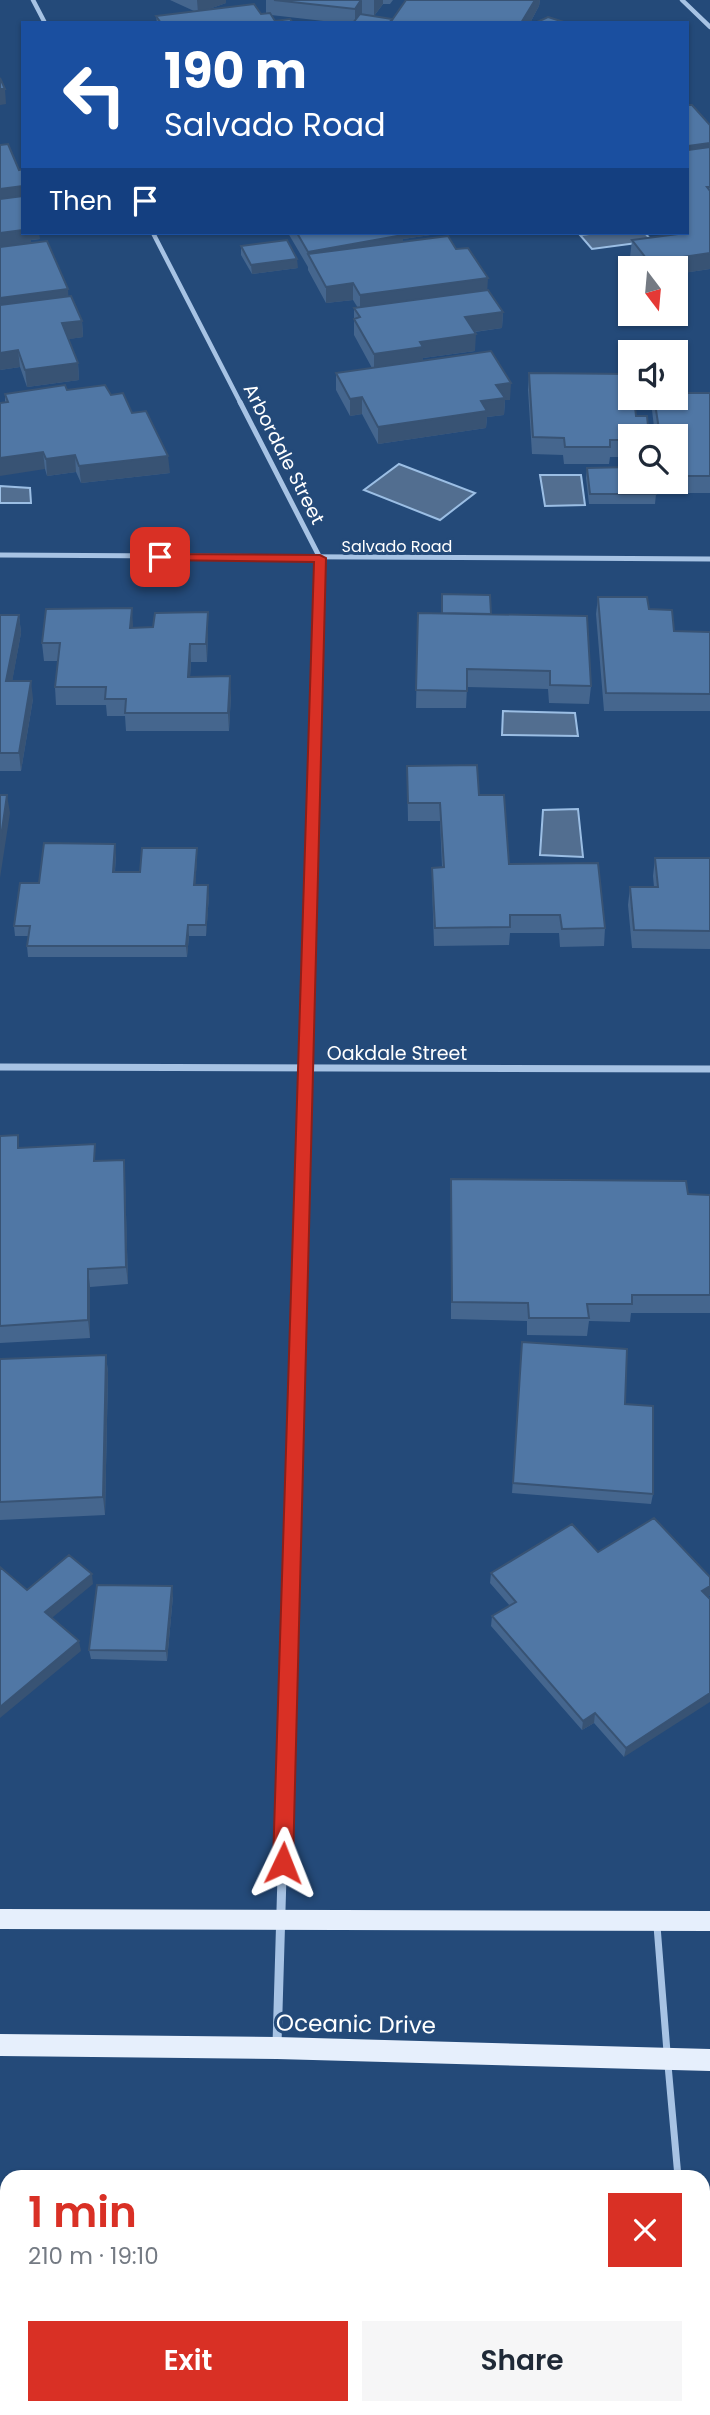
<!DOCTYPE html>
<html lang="en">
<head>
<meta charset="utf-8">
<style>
	body { margin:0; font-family:Poppins,sans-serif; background:#f6f6f7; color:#1f2937; height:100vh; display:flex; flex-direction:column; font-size:26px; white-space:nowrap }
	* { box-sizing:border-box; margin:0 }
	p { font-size:23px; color:#747a83 }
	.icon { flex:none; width:38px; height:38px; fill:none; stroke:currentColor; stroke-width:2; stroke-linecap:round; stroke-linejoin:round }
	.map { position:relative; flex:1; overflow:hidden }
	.sheet { position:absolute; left:0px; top:2170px; width:710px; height:245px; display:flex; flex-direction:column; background:#fff; border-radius:21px 21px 0 0; box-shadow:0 2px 5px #0004 }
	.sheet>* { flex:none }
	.guide { position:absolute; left:21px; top:21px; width:668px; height:214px; border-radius:0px; box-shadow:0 2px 5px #0004; background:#1a4fa0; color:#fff; overflow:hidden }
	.needle { width:46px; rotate:164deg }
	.buttons { position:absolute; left:618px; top:256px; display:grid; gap:14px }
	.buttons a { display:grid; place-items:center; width:70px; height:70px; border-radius:0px; background:#fff; box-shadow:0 2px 5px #0004; font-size:35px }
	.pin { position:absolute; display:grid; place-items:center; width:60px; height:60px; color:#fff; margin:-30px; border-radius:14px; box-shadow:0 4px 10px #0006 }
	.me { position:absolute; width:77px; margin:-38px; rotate:2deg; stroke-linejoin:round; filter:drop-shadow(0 0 5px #0008) }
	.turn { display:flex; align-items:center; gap:24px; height:147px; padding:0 28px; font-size:32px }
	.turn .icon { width:91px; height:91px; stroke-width:2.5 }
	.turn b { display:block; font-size:49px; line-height:60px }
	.then { display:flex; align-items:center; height:66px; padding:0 28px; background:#0003; gap:14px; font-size:26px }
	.round { display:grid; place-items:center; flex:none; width:74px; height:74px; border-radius:0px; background:#f6f6f7 }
	.headline { display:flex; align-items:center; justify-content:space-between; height:119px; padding:0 28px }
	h1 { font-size:42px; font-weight:600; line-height:52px; color:#d93025 }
	.primary-button { display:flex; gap:14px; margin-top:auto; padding:14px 28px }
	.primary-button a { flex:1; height:80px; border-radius:0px; background:#d93025; color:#fff; font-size:28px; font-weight:600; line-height:80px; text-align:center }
	.primary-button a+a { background:#f6f6f7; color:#1f2937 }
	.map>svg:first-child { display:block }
</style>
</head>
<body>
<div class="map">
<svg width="710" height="2415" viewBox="0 0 710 2415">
	<rect width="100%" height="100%" fill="#244a79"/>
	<path fill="#386496" d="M0 2193 7 2194V2408H704V2206H710V2415H0Z"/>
	<path fill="#526e90" stroke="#9bbee4" stroke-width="2" d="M598 233H645L652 241 592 249 580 235Z
		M399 464 475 493 440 520 364 490Z
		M540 475H581L585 505 545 506Z
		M0 486 30 488 31 503H0Z
		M503 711 575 713 578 736 502 735Z
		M578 809 583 857 540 855 543 810Z"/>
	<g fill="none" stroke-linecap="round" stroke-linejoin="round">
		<path stroke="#a7c3e4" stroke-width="7" d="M657 1926 667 2052
			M668 2065 678 2177
			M704 2386H710
			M593 2415 612 2408"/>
		<path stroke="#a7c3e4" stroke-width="4.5" d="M33 0 45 23
			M682 0 710 27
			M153 233 241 404"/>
		<path stroke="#a7c3e4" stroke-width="5" d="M240 402 320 558 310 918
			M0 555 710 559"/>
		<path stroke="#a7c3e4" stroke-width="7" d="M0 1067 710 1069
			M291 1576 310 917"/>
		<path stroke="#a7c3e4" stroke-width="9" d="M277 2044 291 1574"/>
		<path fill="#e6effc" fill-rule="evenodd" d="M0 1909 710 1911V1931L0 1929Z
			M0 2034 277 2037 710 2049V2071L277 2059 0 2056Z"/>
	</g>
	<path fill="#45668e" d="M170 0H226V3L206 10 261 14 266 13V0H393L390 4H383L374 16 362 14 392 20 406 0H540L539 6 530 23H341L271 15 275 21 293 23H157L156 16 194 11Z
		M710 125V269L676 274V268H639L630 257 632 240 665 236 662 233H688Z
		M23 233 40 239 31 240V243L68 296 82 321 83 337 68 339 78 363 79 380 27 387 20 367 0 370Z
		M288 233H437V234L403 239V242L456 249 503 312 502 328 475 332V351L423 358 422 361 510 400H505L504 415 487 417 486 428 378 444 362 414 350 416 336 390V373L372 368 354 335V308H358L353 300 326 303 308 270V267Z
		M241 246 298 268 252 274 241 255Z
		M529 373 630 436V457H610L609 464H564L563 455 532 454 528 390Z
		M67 390 111 395 132 413 170 473 81 483 76 472 47 476 45 469 5 402V394Z
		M710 393V493H664L662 481H676V436H655L652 410 653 397H676Z
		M587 468 656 494 655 504H589L586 478Z
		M598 597 649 609 674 631 710 632V711H604L596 614Z
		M208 612V630L207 662H191L190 677 231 694 229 731H126L125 716H107L106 705H56L55 687 58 661H44L42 643 133 628 153 627Z
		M418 613 491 614 591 686 589 704 549 703 548 689 467 687 466 708H416Z
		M0 615H19L21 633 12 681 33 699 21 771H0Z
		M407 766 479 795 509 864 605 928 604 946 560 947 559 933H510L509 945 434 946 432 885V868L442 867 440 821H408Z
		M116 854 115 872H140L197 858 195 885 209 895 206 936H189L187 957H28L27 946 29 936H15L14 926 39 883Z
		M655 858H710V949L632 948 628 905 630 887H654L653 876Z
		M0 1136 20 1148 97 1161 124 1160 125 1178 128 1284 90 1287V1338L0 1343Z
		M451 1179 710 1195V1313H631L630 1322 589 1321 587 1336 527 1335V1321L451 1319Z
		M522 1342 625 1404 653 1494 651 1504 512 1493Z
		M106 1355 108 1373 105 1515 0 1520V1359Z
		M598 1552 710 1595 708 1597 624 1757 594 1723 582 1730 491 1626 492 1616 510 1606 490 1583 491 1573Z
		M173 1596 167 1661 91 1659 89 1650Z"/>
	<path fill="#385374" d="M197 0H226V3L198 13Z
		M362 0V14L355 23V9Z
		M374 0H383V4L374 16Z
		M535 0H540L539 6 530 23H521Z
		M0 89H5L6 104 0 105Z
		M710 143V158L688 161V146Z
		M23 186V202L0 205V189Z
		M23 230V233H39L40 239 31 240V246L0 250V233Z
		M395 233H437V234L403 239V252L308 255V252Z
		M710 253V269L676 274V268H648L649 262Z
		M297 259 298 268 252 274 251 265Z
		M488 278 487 295 360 312V295Z
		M353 283V300L326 303V287Z
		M68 289 69 306 0 315V298Z
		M503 312 502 328 465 333V317Z
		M82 321 83 337 64 340 62 323Z
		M476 334 475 351 423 358 422 363 374 370V354L420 342Z
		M18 350 20 367 0 370V353Z
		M78 363 79 380 27 387 25 370Z
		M511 383 510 400H505L504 415 487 417 486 428 378 444V427L481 401 496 385Z
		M362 397V414L350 416V399Z
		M43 452 45 469 0 476V458Z
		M75 455 76 472 47 476 46 459Z
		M168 456 170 473 81 483 79 466Z
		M132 608 133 626 131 645 130 628Z
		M208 612V630L207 662 206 644Z
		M19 615 21 633 9 699 6 681Z
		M190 644 191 662 189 694 188 677Z
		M230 676 231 694 229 731 228 713Z
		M31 681 33 699 21 771 19 753Z
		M7 795 10 813 0 878V844Z
		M115 844 116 854 114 882 113 872Z
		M197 848V858L195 895 194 885Z
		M208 885 209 895 206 936V925Z
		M188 925 189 936 187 957 186 946Z
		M124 1160 125 1178 128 1284 126 1267Z
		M88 1269 90 1287V1338L88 1320Z
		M106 1355 108 1373 105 1515 103 1497Z
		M92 1574 93 1584 47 1622 45 1612Z
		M172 1586 173 1596 167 1661 166 1651Z
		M710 1586V1595L701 1601 702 1591Z
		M79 1641 81 1651 0 1718V1707Z
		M710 1693V1702L624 1757 626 1748Z
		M595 1713 594 1723 582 1730 583 1721Z"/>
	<path fill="#5077a5" stroke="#385374" stroke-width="2" d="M274 0H361L355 9Z
		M406 0H535L521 23H390Z
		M254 4 261 14 270 13 275 21 290 19 293 23H161L156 16Z
		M360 14 392 19 389 23H353Z
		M548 17 567 23H535Z
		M0 78 5 89H0Z
		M688 105H692L710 125V143L688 146Z
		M8 144 19 170 23 169V186L0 189V145Z
		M710 147V187H707L710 191V253L649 262 632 240 678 234 677 233H688V150Z
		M23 196V230L0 233V198V199Z
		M297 233H401L403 235 308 252Z
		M448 236 456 249 468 248 488 278 360 295 353 283 326 287 308 254Z
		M287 240 297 259 251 265 241 246Z
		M47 241 68 289 0 298V247Z
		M488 290 503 312 465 317 476 334 420 342 423 347 374 354 354 319 360 317 354 308Z
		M71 296 82 321 62 323 78 363 25 370 18 350 0 353V305Z
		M491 351 511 383 496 385 505 398 481 401 487 411 378 427 362 397 350 399 336 373Z
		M529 373 630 374V397H634L636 416H647L649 436H630V440H610V447H565L564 438 533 437Z
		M65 385 67 390 105 385 111 395 123 393 132 413 146 411 168 456 79 466 75 455 46 459 43 452 0 458V403L8 402 5 394Z
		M676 393H710V476H676V436H660L654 397H676Z
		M630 467V481H654L656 494H590L587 468Z
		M442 594 490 595 491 614 442 613Z
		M598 597H647L649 609 672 610 674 631 710 632V694L606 693Z
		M132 608 130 628 153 627 155 613 208 612 206 644H190L188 677 230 676 228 713H125L126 699H105L106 687H55L60 643H42L46 609Z
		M418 613 587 616 591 686 550 685V671L467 669V691L416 690Z
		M0 615H19L6 681H31L19 753H0Z
		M477 765 479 795H504L509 864 598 863 605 928 562 929 560 915H510V927L435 928 432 868 444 867 440 803H408L407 766Z
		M0 795H7L0 844Z
		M44 843 115 844 113 872H140L142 848H197L194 885H208L206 925H188L186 946H27L30 926H14L20 883H39Z
		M655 858H710V931L634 930 630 887H658Z
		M18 1135V1148L95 1144 94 1161 124 1160 126 1267 88 1269V1320L0 1326V1136Z
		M451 1179 686 1181 688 1194 710 1195V1295H632V1304H587L589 1318H529L528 1303 452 1302Z
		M522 1342 627 1349 625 1404 653 1406V1494L513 1483Z
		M106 1355 103 1497 0 1502V1359Z
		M654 1518 710 1577V1586L702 1591 710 1599V1693L626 1748 595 1713 583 1721 492 1616 516 1602 491 1573 572 1524 598 1552Z
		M69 1555 92 1574 45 1612 79 1641 0 1707V1567L27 1590Z
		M97 1585 172 1586 166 1651 89 1650Z"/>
	<path fill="#d93025" stroke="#8d1f18" stroke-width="2" d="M156 554 320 555 326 558 293 1863 290 1869 283 1872 276 1869 273 1863 314 562 160 560 154 557Z"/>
	<g text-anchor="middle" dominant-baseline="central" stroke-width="6" stroke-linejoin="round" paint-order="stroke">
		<g font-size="16" fill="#fff" stroke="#244a79">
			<text x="397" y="546">Salvado Road</text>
		</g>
		<g font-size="19" fill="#fff" stroke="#244a79">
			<text transform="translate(284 454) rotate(63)">Arbordale Street</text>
			<text x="397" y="1053">Oakdale Street</text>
		</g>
		<g font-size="23" fill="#fff" stroke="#244a79">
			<text transform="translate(356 2024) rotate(1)">Oceanic Drive</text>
		</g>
	</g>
</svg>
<div class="buttons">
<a><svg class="needle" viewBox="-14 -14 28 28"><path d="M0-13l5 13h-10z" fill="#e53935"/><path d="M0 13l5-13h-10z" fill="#747a83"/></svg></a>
<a><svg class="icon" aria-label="sound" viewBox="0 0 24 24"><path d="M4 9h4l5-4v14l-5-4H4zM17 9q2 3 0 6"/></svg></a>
<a><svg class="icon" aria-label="search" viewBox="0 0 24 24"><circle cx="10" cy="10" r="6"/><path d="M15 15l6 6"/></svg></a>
</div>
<div class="pin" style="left:160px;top:557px;background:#d93025"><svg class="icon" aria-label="arrive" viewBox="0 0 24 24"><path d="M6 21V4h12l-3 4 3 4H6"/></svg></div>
<svg class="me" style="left:283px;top:1863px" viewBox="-20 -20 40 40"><path d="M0-17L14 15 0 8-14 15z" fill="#d93025" stroke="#fff" stroke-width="4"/></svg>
<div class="guide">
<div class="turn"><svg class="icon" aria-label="left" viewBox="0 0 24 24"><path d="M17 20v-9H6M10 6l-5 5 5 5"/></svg><div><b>190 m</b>Salvado Road</div></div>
<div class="then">Then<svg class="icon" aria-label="arrive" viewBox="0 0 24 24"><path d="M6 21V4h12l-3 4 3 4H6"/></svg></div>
</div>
<section class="sheet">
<div class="headline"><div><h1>1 min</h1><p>210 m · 19:10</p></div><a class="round" style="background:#d93025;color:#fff"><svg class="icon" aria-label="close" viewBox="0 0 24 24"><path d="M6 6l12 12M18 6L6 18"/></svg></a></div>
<div class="primary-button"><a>Exit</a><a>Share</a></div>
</section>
</div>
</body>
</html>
